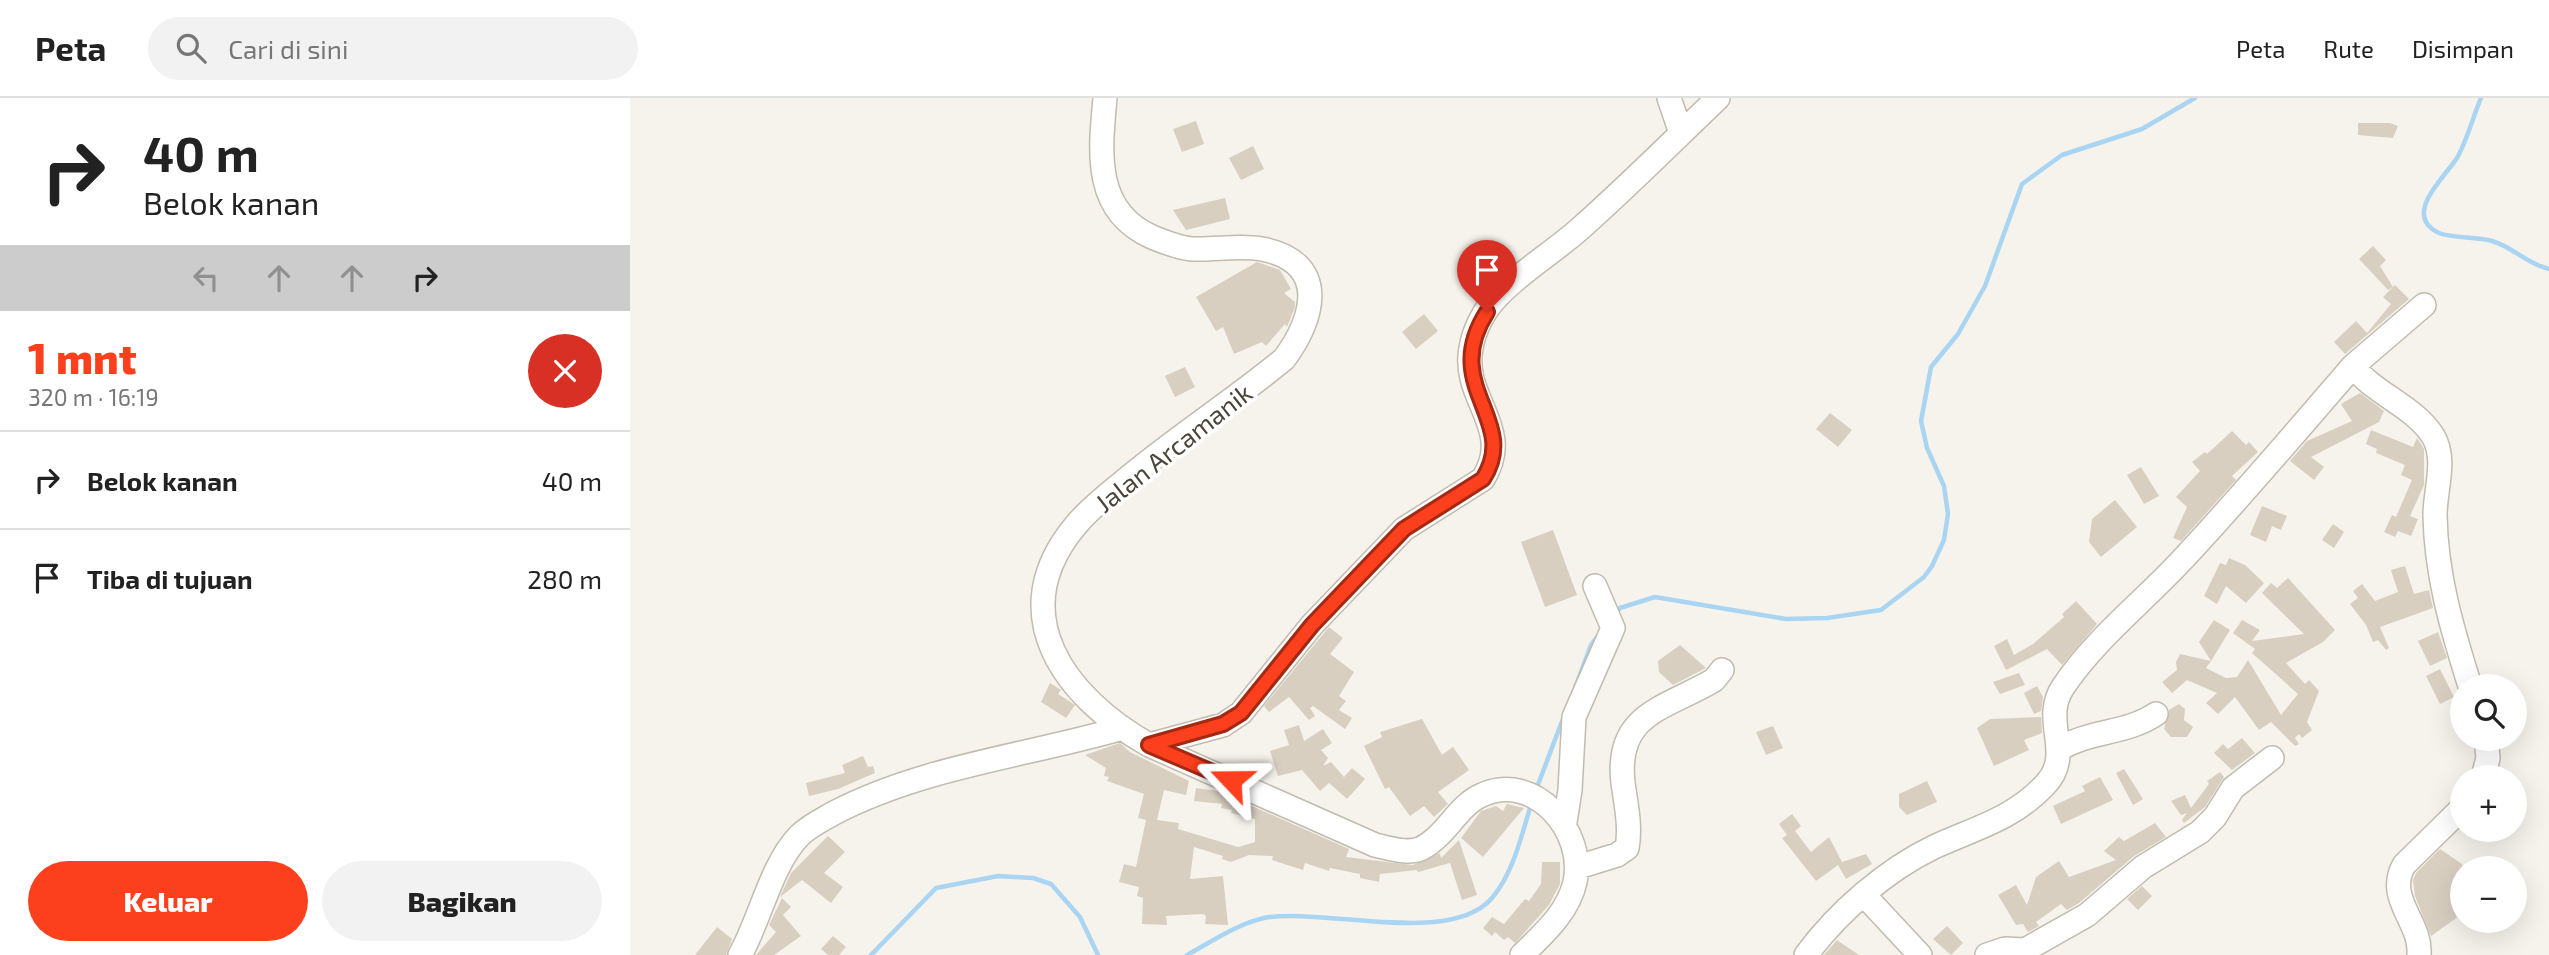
<!DOCTYPE html>
<html lang="id">
<head>
<meta charset="utf-8">
<style>
	body { margin:0; font-family:"Exo 2",sans-serif; background:#f2f2f2; color:#222; height:100vh; display:flex; flex-direction:column; font-size:26px; white-space:nowrap }
	* { box-sizing:border-box; margin:0 }
	p { font-size:23px; color:#767676 }
	.icon { flex:none; width:38px; height:38px; fill:none; stroke:currentColor; stroke-width:2; stroke-linecap:round; stroke-linejoin:round }
	.map { position:relative; flex:1; overflow:hidden }
	.details { display:flex; flex-direction:column; background:#fff; width:630px }
	.details>* { flex:none }
	.hud { background:#fff; color:#222; overflow:hidden }
	.controls { position:absolute; left:1820px; top:576px; display:grid; gap:14px }
	.controls a { display:grid; place-items:center; width:77px; height:77px; border-radius:50%; background:#fff; box-shadow:0 7px 28px #0002; font-size:35px }
	.pin { position:absolute; display:grid; place-items:center; width:60px; height:60px; color:#fff; margin:-72px -30px; border-radius:50% 50% 50% 0; rotate:-45deg; box-shadow:0 0 7px #0007 }
	.pin .icon { rotate:45deg }
	.me { position:absolute; width:77px; margin:-38px; rotate:293deg; stroke-linejoin:round; filter:drop-shadow(0 0 5px #0008) }
	.turn { display:flex; align-items:center; gap:24px; height:147px; padding:0 28px; font-size:32px }
	.turn .icon { width:91px; height:91px; stroke-width:2.5 }
	.turn b { display:block; font-size:49px; line-height:60px }
	.lanes { display:flex; align-items:center; height:66px; padding:0 28px; background:#0003; justify-content:center; gap:35px; direction:ltr }
	.lanes .off { opacity:.35 }
	.round { display:grid; place-items:center; flex:none; width:74px; height:74px; border-radius:37px; background:#f2f2f2 }
	.summary { display:flex; align-items:center; justify-content:space-between; height:119px; padding:0 28px }
	h1 { font-size:42px; font-weight:800; line-height:52px; color:#fc3f1d }
	.button { display:flex; gap:14px; margin-top:auto; padding:14px 28px }
	.button a { flex:1; height:80px; border-radius:42px; background:#fc3f1d; color:#fff; font-size:28px; font-weight:800; line-height:80px; text-align:center }
	.button a+a { background:#f2f2f2; color:#222 }
	ul { padding:0; list-style:none }
	li { display:flex; align-items:center; gap:21px; height:98px; padding:0 28px; border-top:2px solid #e0e0e0 }
	li div { flex:1 }
	li b { display:block; font-size:26px }
	li em { font-style:normal }
	header { display:flex; align-items:center; gap:42px; box-sizing:border-box; height:98px; padding:0 35px; background:#fff; border-bottom:2px solid #e0e0e0 }
	header strong { font-size:33px }
	nav { display:flex; gap:38px; margin-inline-start:auto; font-size:24px }
	.search { width:490px; height:63px; background:#f2f2f2; display:flex; align-items:center; gap:18px; box-sizing:border-box; padding:0 24px; border-radius:38px; color:#767676; font-size:26px }
	main { display:flex; flex:1; min-height:0 }
	.map>svg:first-child { display:block }
</style>
</head>
<body>
<header>
<strong>Peta</strong>
<div class="search"><svg class="icon" aria-label="search" viewBox="0 0 24 24"><circle cx="10" cy="10" r="6"/><path d="M15 15l6 6"/></svg>Cari di sini</div>
<nav><a>Peta</a><a>Rute</a><a>Disimpan</a></nav>
</header>
<main>
<section class="details">
<div class="hud">
<div class="turn"><svg class="icon" aria-label="right" viewBox="0 0 24 24"><path d="M7 20v-9h11M14 6l5 5-5 5"/></svg><div><b>40 m</b>Belok kanan</div></div>
<div class="lanes"><svg class="icon off" aria-label="left" viewBox="0 0 24 24"><path d="M17 20v-9H6M10 6l-5 5 5 5"/></svg><svg class="icon off" aria-label="ahead" viewBox="0 0 24 24"><path d="M12 20V5M6 11l6-6 6 6"/></svg><svg class="icon off" aria-label="ahead" viewBox="0 0 24 24"><path d="M12 20V5M6 11l6-6 6 6"/></svg><svg class="icon" aria-label="right" viewBox="0 0 24 24"><path d="M7 20v-9h11M14 6l5 5-5 5"/></svg></div>
</div>
<div class="summary"><div><h1>1 mnt</h1><p>320 m · 16:19</p></div><a class="round" style="background:#d93025;color:#fff"><svg class="icon" aria-label="close" viewBox="0 0 24 24"><path d="M6 6l12 12M18 6L6 18"/></svg></a></div>
<ul>
<li><svg class="icon" aria-label="right" viewBox="0 0 24 24"><path d="M7 20v-9h11M14 6l5 5-5 5"/></svg><div><b>Belok kanan</b></div><em>40 m</em></li>
<li><svg class="icon" aria-label="arrive" viewBox="0 0 24 24"><path d="M6 21V4h12l-3 4 3 4H6"/></svg><div><b>Tiba di tujuan</b></div><em>280 m</em></li>
</ul>
<div class="button"><a>Keluar</a><a>Bagikan</a></div>
</section>
<div class="map">
<svg width="1919" height="857" viewBox="0 0 1919 857">
	<rect width="100%" height="100%" fill="#f6f3ec"/>
	<g fill="none" stroke-linecap="round" stroke-linejoin="round">
		<path stroke="#a9d4f2" stroke-width="4.5" d="M1851 0C1843 19 1837 42 1827 60 1815 79 1771 117 1809 135 1824 141 1845 138 1862 143 1883 149 1897 166 1919 171
			M986 515 990 510 1025 499 1156 521 1197 520 1251 512 1294 479 1302 468 1314 442 1318 416 1314 388 1297 350 1291 323 1301 269 1328 236 1355 188 1392 86 1432 57 1512 31 1565 0
			M945 590 961 547 968 538
			M906 692 934 618
			M241 857 306 790 368 778 403 780 421 786 450 819 468 857
			M557 857C581 844 607 826 634 820 693 809 820 849 862 800 884 774 891 738 901 707"/>
	</g>
	<path fill="#d8cfc1" d="M566 23 574 46 552 54 543 31Z
		M1728 25H1760L1768 28 1763 40 1728 37Z
		M623 48 634 71 611 82 599 60Z
		M595 100 600 121 556 132 543 112Z
		M1743 148 1756 162 1750 168 1763 189 1758 192 1729 161Z
		M627 164 650 172 661 191 654 195 665 204V209L657 229 655 226 636 248 632 244 604 256 593 229 586 233 566 199Z
		M1765 187 1779 201 1715 256 1704 244 1726 223 1737 235 1761 206 1753 199Z
		M794 216 808 233 786 251 772 234Z
		M555 269 565 289 545 299 535 278Z
		M1730 295 1754 313 1749 324 1681 359 1694 369 1684 382 1660 363 1677 343 1722 323 1711 306Z
		M1200 315 1222 332 1208 349 1186 331Z
		M1741 332 1783 349 1787 340 1794 351V387L1780 418 1788 421 1781 438 1768 433 1765 439 1754 434 1762 417 1766 419 1782 382 1771 377 1775 367 1746 355 1747 351 1736 346Z
		M1602 333 1616 347 1619 344 1628 354 1602 378 1606 382 1551 443 1543 440 1557 409 1546 399 1570 373 1562 364 1575 354 1577 356Z
		M1511 369 1529 398 1514 406 1497 377Z
		M1485 402 1507 429 1471 459 1459 444 1462 421Z
		M1632 408 1657 418 1651 432 1642 428 1636 444 1620 437Z
		M1703 426 1714 434 1704 450 1692 442Z
		M923 432 947 497 915 509 891 444Z
		M1599 460 1615 467 1634 485 1616 505 1596 488 1587 506 1574 498 1590 465 1596 467Z
		M1775 468 1784 496 1799 492 1803 510 1750 529 1759 550 1756 552 1748 542 1743 544 1736 527 1720 506 1728 500 1723 493 1732 486 1745 503 1768 494 1761 472Z
		M1658 480 1705 532 1693 544 1656 565 1675 586 1679 582 1689 593 1677 624 1682 632 1672 640 1669 636 1665 640 1669 646 1665 648 1641 624 1629 632 1605 599 1588 616 1576 605 1587 595 1557 582 1542 595 1532 584 1547 572 1546 564 1550 556 1581 563 1576 570 1596 580 1607 579 1618 562 1651 617 1668 596 1622 555 1625 551 1603 535 1612 522 1630 532 1622 543 1674 536 1632 495 1641 485 1647 490Z
		M1446 503 1467 526 1432 567 1417 551 1376 572 1364 548 1377 541 1384 557 1403 546 1434 519 1432 516Z
		M1584 522 1600 532 1581 563 1569 544Z
		M699 529 713 540 700 556 724 574 709 598 716 603 709 612 722 620 715 631 683 608 680 610 685 618 679 622 659 599 639 614 634 608Z
		M1808 534 1817 560 1800 568 1788 543Z
		M1050 547 1076 570 1043 587 1029 574 1028 563Z
		M1810 571 1824 599 1810 606 1796 578Z
		M1389 575 1395 587 1370 596 1363 584Z
		M420 585 431 592 428 596 445 607 436 620 411 604Z
		M1407 588 1413 599 1411 613 1404 616 1394 595Z
		M1549 606 1555 611 1554 622 1563 629 1557 639H1541L1534 631 1539 612Z
		M1411 619 1412 635 1394 642 1399 652 1364 668 1347 630 1360 621Z
		M792 621 812 657 823 649 839 672 808 694 818 706 804 719 794 708 780 718 759 689 755 691 734 648 752 639 750 634Z
		M669 627 674 643 693 631 702 645 691 652 698 660 693 668 701 664 714 679 722 670 735 681 717 701 699 685 690 693 672 672 648 678 640 653 659 647 654 632Z
		M1143 628 1153 650 1136 657 1126 634Z
		M1612 640 1625 655 1602 672 1584 655 1593 646 1598 651Z
		M490 645 500 654 559 683 556 697 534 692 527 722 549 725 548 731 608 749 625 744V721L601 715 602 712 591 710 592 706 564 703 566 690 588 693 719 751 716 759 783 767 810 755 811 760 829 742 847 797 832 802 820 765 788 774 787 772 750 776 749 784 730 780V776L700 770 699 773 675 765 673 772 642 762 643 758 619 757 601 764 592 761 593 758 564 749 560 781 593 778 598 827 575 826 576 818 573 816 536 818 537 827 512 826 513 800 507 798 509 789 489 784 494 766 506 769 516 722 508 720 514 696 477 683 479 679 474 678 476 670 455 657Z
		M233 658 238 669 243 668 245 675 208 691 179 698 176 685 215 675 212 667Z
		M1494 671 1513 701 1503 707 1486 675Z
		M1590 674 1594 679 1575 709 1554 725 1552 722 1557 715 1551 717 1541 703 1555 697 1561 710 1579 686 1577 683Z
		M1470 679 1483 702 1431 726 1423 708 1455 693 1452 688Z
		M1297 683 1307 704 1277 717 1269 709V696Z
		M877 706 894 710 853 759 831 740 851 713 866 708 873 713Z
		M1162 716 1171 728 1165 733 1181 754 1199 739 1212 764 1236 756 1242 766 1216 781 1208 767 1186 783 1152 740 1157 737 1149 726Z
		M1525 725 1536 739 1504 758 1449 805 1437 812 1431 806 1406 824 1409 828 1398 834 1393 826 1386 827 1368 797 1386 787 1397 807 1406 779 1429 763 1439 779 1486 762 1474 753 1489 739 1494 743Z
		M198 738 215 754 194 775 213 789 201 805 172 782 150 799 161 775Z
		M1810 751 1832 766V816L1801 838 1785 798 1783 782 1786 775Z
		M912 764H930V786L919 807 885 845 878 839 874 842 865 834 862 838 853 830 862 819 874 826 895 801 899 803 911 786Z
		M1512 788 1522 798 1508 812 1497 801Z
		M152 800 161 809 153 817 171 838 144 857H126L146 834 139 827Z
		M1317 828 1333 845 1321 857 1303 841Z
		M87 829 102 841 96 857H65Z
		M203 838 216 849 209 857H198L191 851Z
		M1207 842 1229 857H1194Z"/>
	<g fill="none" stroke-linecap="round" stroke-linejoin="round">
		<defs>
			<path id="minor" d="M475 0C470 54 463 113 522 139 534 144 549 150 562 151 585 152 609 147 632 151 699 164 685 220 654 261 602 304 545 340 493 384 477 397 459 411 446 427 371 516 436 600 519 647L745 747C759 750 779 757 792 750 816 738 828 707 852 697 905 673 956 734 945 784 938 815 913 836 892 857
				M1039 0 1051 35
				M1723 268 1794 207
				M519 647 593 627 611 615 682 527 774 431 853 381C885 330 831 301 841 250 844 232 854 212 867 199 892 172 926 153 953 128 999 87 1043 43 1088 0
				M1429 651C1461 632 1496 636 1526 616
				M1853 679 1858 660 1856 640
				M935 724 940 692 944 619 983 530 965 488
				M948 769 987 757 997 750C1001 729 996 706 993 685 985 615 1035 611 1084 582L1092 572
				M1235 798 1290 857
				M110 857C130 822 141 767 169 738 179 728 192 722 204 715 292 669 395 658 489 631
				M1176 857C1208 814 1256 772 1304 749 1345 730 1381 722 1414 688 1446 656 1410 624 1433 589 1465 541 1513 504 1552 462 1611 399 1667 333 1723 268 1744 296 1784 308 1803 338 1817 361 1805 392 1805 417 1806 477 1822 531 1840 588
				M1357 857 1375 851 1395 852 1457 817 1513 769 1570 734 1585 719 1603 690 1642 660
				M1789 857C1792 824 1755 801 1774 767L1832 710"/>
		</defs>
		<use href="#minor" stroke="#c2bbae" stroke-width="26"/>
		<use href="#minor" stroke="#fff" stroke-width="23"/>
	</g>
	<g fill="none" stroke-linecap="round" stroke-linejoin="round">
		<defs>
			<path id="route" d="M601 682 519 647 593 626 611 615 682 527 774 431 853 381C891 322 809 289 857 214"/>
		</defs>
		<use href="#route" stroke="#a42913" stroke-width="18"/>
		<use href="#route" stroke="#fc3f1d" stroke-width="12"/>
	</g>
	<g text-anchor="middle" dominant-baseline="central" stroke-width="7" stroke-linejoin="round" paint-order="stroke">
		<g font-size="26" fill="#4b4439" stroke="#fff">
			<text transform="translate(543 349) rotate(-38)">Jalan Arcamanik</text>
		</g>
	</g>
</svg>
<div class="controls">
<a><svg class="icon" aria-label="search" viewBox="0 0 24 24"><circle cx="10" cy="10" r="6"/><path d="M15 15l6 6"/></svg></a>
<a>+</a>
<a>−</a>
</div>
<div class="pin" style="left:857px;top:214px;background:#d93025"><svg class="icon" aria-label="arrive" viewBox="0 0 24 24"><path d="M6 21V4h12l-3 4 3 4H6"/></svg></div>
<svg class="me" style="left:601px;top:682px" viewBox="-20 -20 40 40"><path d="M0-17L14 15 0 8-14 15z" fill="#fc3f1d" stroke="#fff" stroke-width="4"/></svg>
</div>
</main>
</body>
</html>
